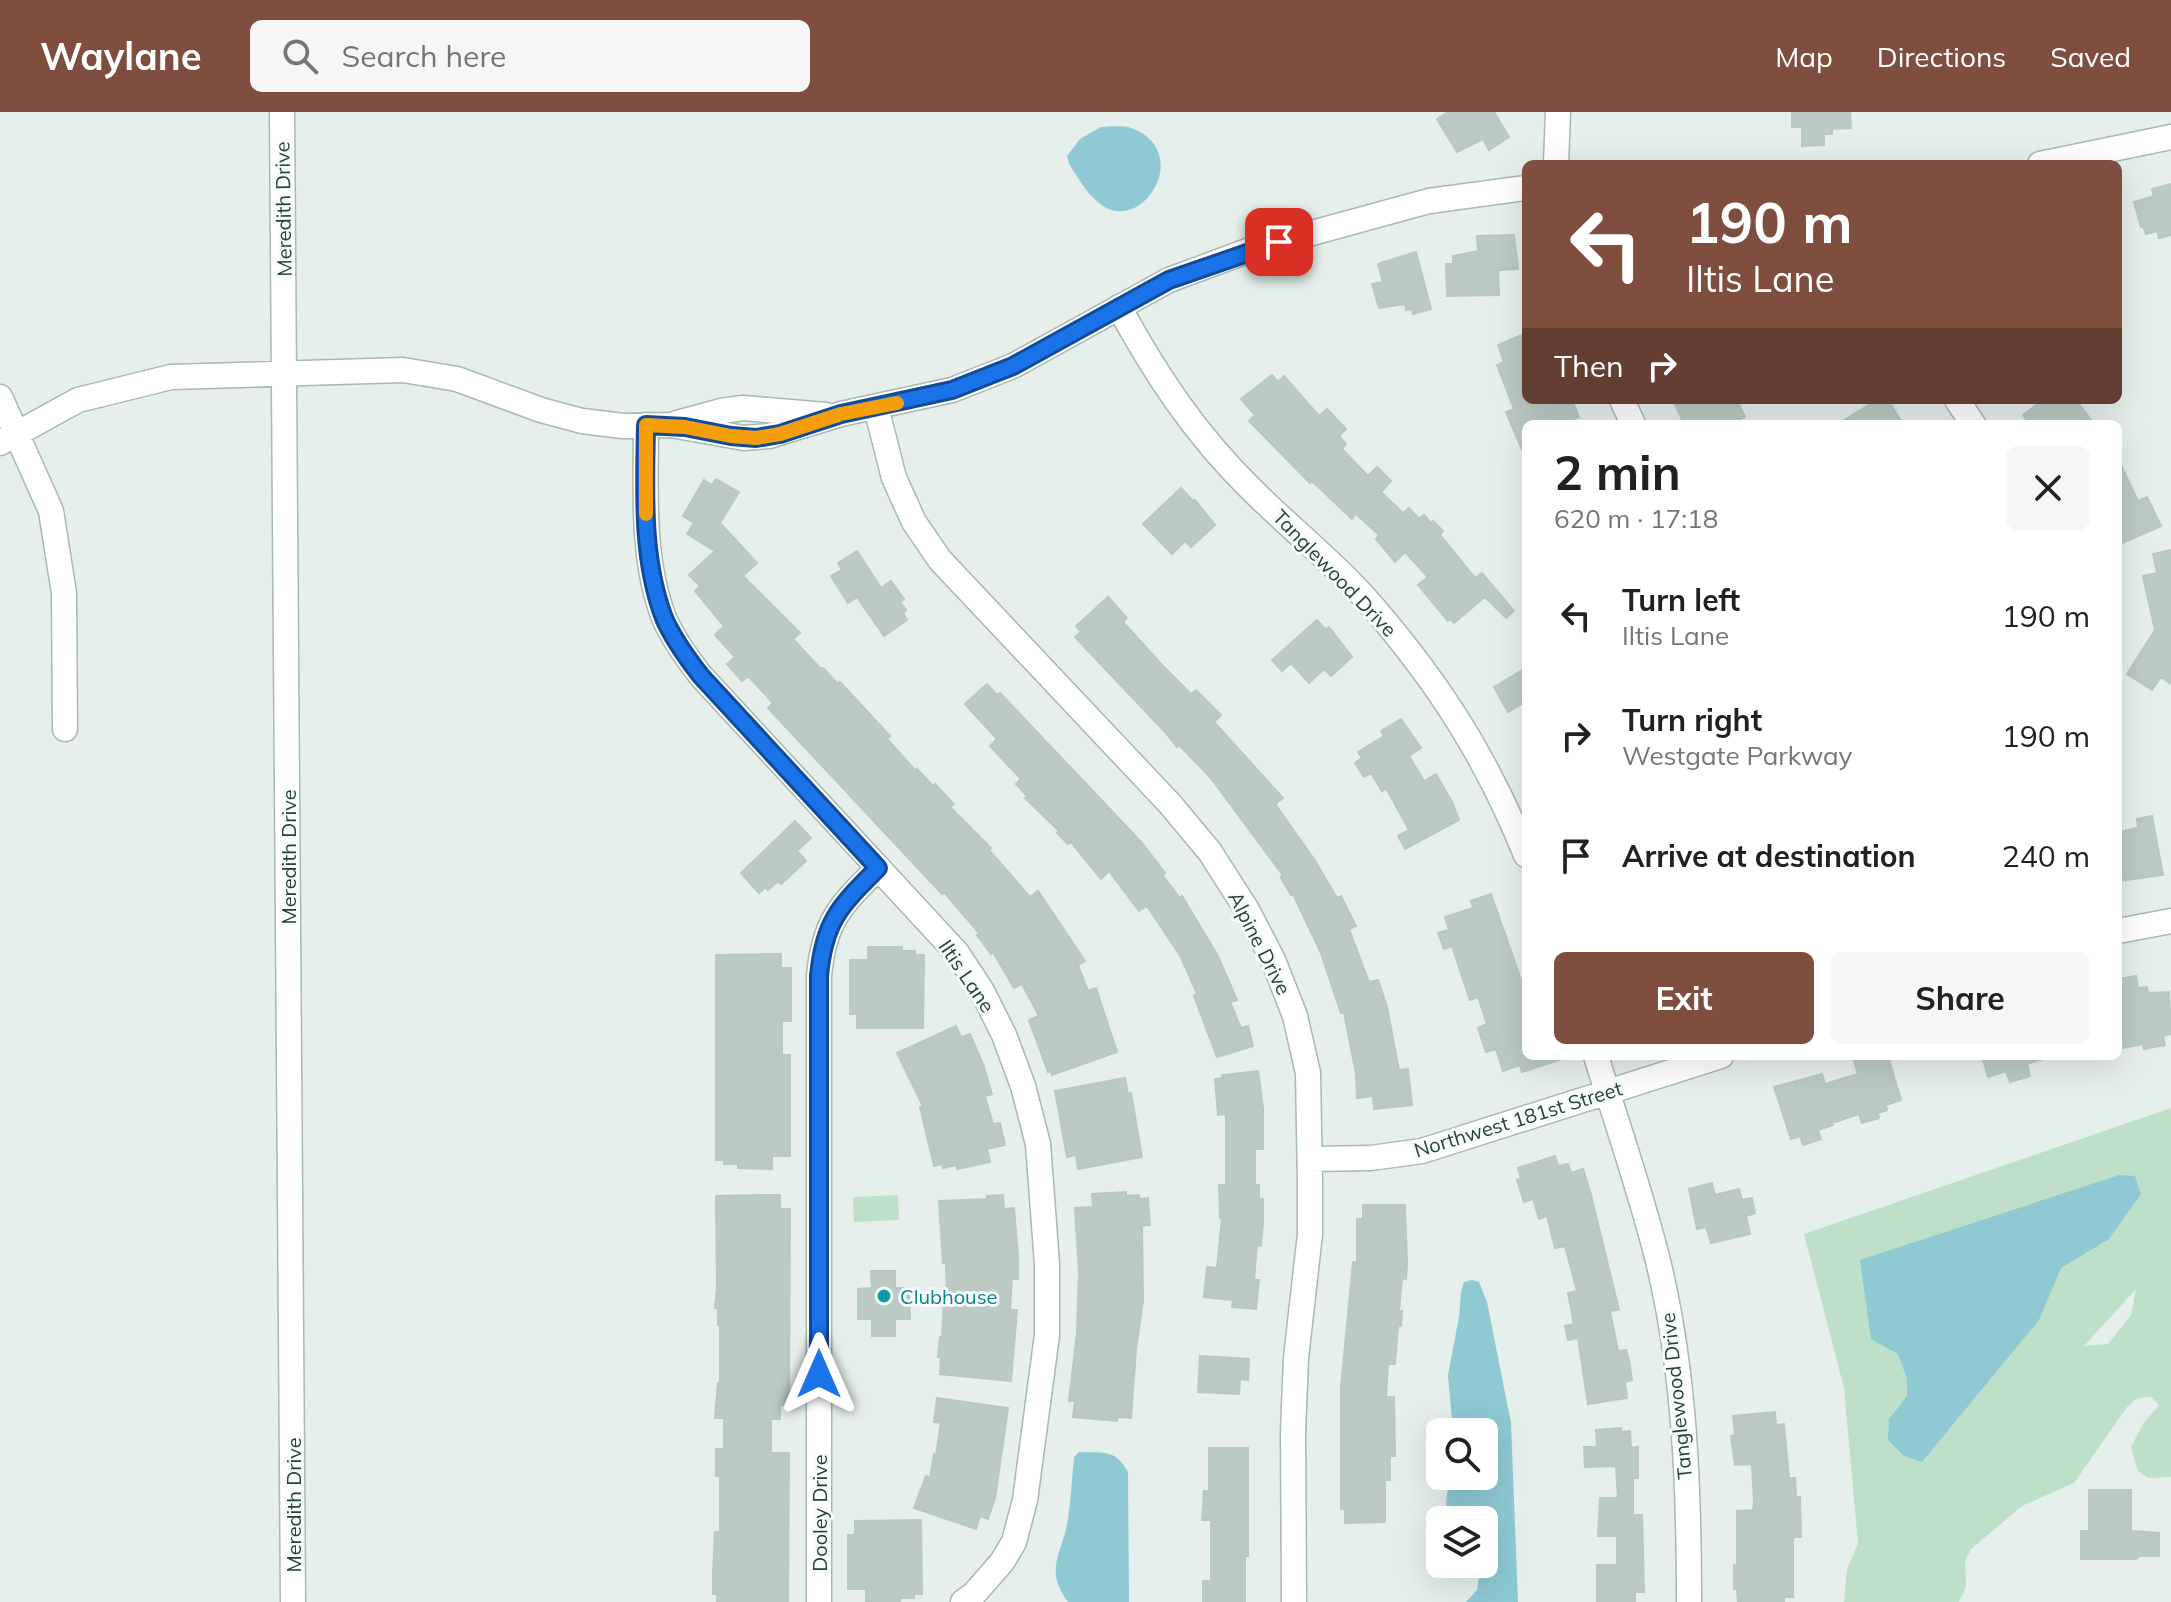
<!DOCTYPE html>
<html lang="en">
<head>
<meta charset="utf-8">
<style>
	body { margin:0; font-family:Mulish,sans-serif; background:#f6f6f6; color:#202124; height:100vh; display:flex; flex-direction:column; font-size:30px; white-space:nowrap }
	* { box-sizing:border-box; margin:0 }
	p { font-size:26px; color:#757577 }
	.icon { flex:none; width:44px; height:44px; fill:none; stroke:currentColor; stroke-width:2; stroke-linecap:round; stroke-linejoin:round }
	.map { position:relative; flex:1; overflow:hidden }
	.panel { position:absolute; left:1522px; top:308px; width:600px; height:640px; display:flex; flex-direction:column; background:#fff; border-radius:12px; box-shadow:0 8px 32px #0002 }
	.panel>* { flex:none }
	.hud { position:absolute; left:1522px; top:48px; width:600px; height:244px; border-radius:12px; box-shadow:0 8px 32px #0002; background:#7f4e3f; color:#fff; overflow:hidden }
	.buttons { position:absolute; left:1426px; top:1306px; display:grid; gap:16px }
	.buttons a { display:grid; place-items:center; width:72px; height:72px; border-radius:12px; background:#fff; box-shadow:0 8px 32px #0002; font-size:40px }
	.pin { position:absolute; display:grid; place-items:center; width:68px; height:68px; color:#fff; margin:-34px; border-radius:16px; box-shadow:0 4px 12px #0006 }
	.me { position:absolute; width:88px; margin:-44px; rotate:0deg; stroke-linejoin:round; filter:drop-shadow(0 0 6px #0008) }
	.turn { display:flex; align-items:center; gap:28px; height:168px; padding:0 32px; font-size:36px }
	.turn .icon { width:104px; height:104px; stroke-width:2.5 }
	.turn b { display:block; font-size:56px; line-height:68px }
	.then { display:flex; align-items:center; height:76px; padding:0 32px; background:#0003; gap:16px; font-size:30px }
	.round { display:grid; place-items:center; flex:none; width:84px; height:84px; border-radius:12px; background:#f6f6f6 }
	.headline { display:flex; align-items:center; justify-content:space-between; height:136px; padding:0 32px }
	h1 { font-size:48px; font-weight:700; line-height:60px }
	.button { display:flex; gap:16px; margin-top:auto; padding:16px 32px }
	.button a { flex:1; height:92px; border-radius:12px; background:#7f4e3f; color:#fff; font-size:32px; font-weight:700; line-height:92px; text-align:center }
	.button a+a { background:#f6f6f6; color:#202124 }
	ul { padding:0; list-style:none }
	li { display:flex; align-items:center; gap:24px; height:120px; padding:0 32px }
	li div { flex:1 }
	li b { display:block; font-size:30px }
	li em { font-style:normal }
	header { display:flex; align-items:center; gap:48px; box-sizing:border-box; height:112px; padding:0 40px; background:#7f4e3f; color:#fff }
	header strong { font-size:38px }
	nav { display:flex; gap:44px; margin-inline-start:auto; font-size:28px }
	.search { width:560px; height:72px; background:#f6f6f6; display:flex; align-items:center; gap:20px; box-sizing:border-box; padding:0 28px; border-radius:12px; color:#757577; font-size:30px }
	.map>svg:first-child { display:block }
</style>
</head>
<body>
<header>
<strong>Waylane</strong>
<div class="search"><svg class="icon" aria-label="search" viewBox="0 0 24 24"><circle cx="10" cy="10" r="6"/><path d="M15 15l6 6"/></svg>Search here</div>
<nav><a>Map</a><a>Directions</a><a>Saved</a></nav>
</header>
<div class="map">
<svg width="2171" height="1490" viewBox="0 0 2171 1490">
	<rect width="100%" height="100%" fill="#e6efeb"/>
	<path fill="#bfe0c8" fill-rule="evenodd" d="M2171 996V1365L2148 1366 2138 1359 2131 1335 2143 1312 2159 1293 2151 1285 2138 1286 2127 1295 2074 1371 2022 1394 1971 1437 1965 1449 1966 1475 1959 1490H1844L1847 1458 1858 1431 1844 1276 1804 1122ZM2136 1177 2131 1203 2108 1232 2084 1234Z
		M898 1083 899 1108 854 1110 853 1085Z"/>
	<path fill="#8ec9d4" d="M1101 15C1110 15 1122 13 1131 16 1196 40 1140 126 1099 91 1086 81 1078 65 1069 52L1067 44 1080 27Z
		M2119 1063 2135 1064 2141 1082 2109 1127 2061 1156 2039 1208 1922 1350 1904 1344 1888 1328 1889 1307 1907 1284V1267L1898 1242 1871 1227 1860 1148Z
		M1472 1168 1479 1170 1487 1190 1511 1311 1518 1490H1466L1477 1478 1481 1452H1484V1408H1448L1446 1389 1450 1364H1484V1320H1453L1448 1263 1459 1205 1461 1180 1464 1170Z
		M1079 1340C1103 1341 1116 1337 1128 1360L1129 1490H1068C1043 1456 1063 1442 1068 1407 1071 1387 1072 1365 1074 1345Z"/>
	<path fill="#bbcac4" stroke="#b8c9c2" stroke-width="2" d="M1448 0H1494L1509 25 1489 38 1483 27 1457 40 1437 7Z
		M1792 0H1850L1851 16 1832 17V22H1824V33L1802 34V15H1792Z
		M2171 72V123L2159 126 2157 119 2146 122 2143 114 2141 115 2134 90 2154 84 2152 77Z
		M1514 123 1518 157 1498 158 1499 183 1447 184 1446 152H1453V144L1478 139 1477 124Z
		M1416 140 1431 197 1413 202 1412 197 1406 198 1405 192 1379 196 1372 172 1383 170 1378 152Z
		M1526 221V288H1572L1579 305 1562 312H1526V347L1506 300 1514 297 1497 253 1504 250 1498 233Z
		M1272 263 1278 270 1284 264 1319 304 1327 297 1346 317 1339 324 1346 332 1342 337 1368 364 1377 355 1391 369 1381 380 1403 401 1409 396 1419 407 1424 403 1431 411 1433 409 1443 419 1440 423 1475 466 1482 461 1514 499 1506 506 1485 485 1454 511 1450 507 1448 509 1418 473 1428 465 1405 440 1395 450 1376 427 1379 423 1356 402 1352 407 1312 369 1310 371 1249 309 1255 303 1241 287Z
		M1673 288H1737L1745 305 1740 307 1742 312H1684Z
		M1877 288H1888L1903 312H1838Z
		M2043 288H2076L2094 312H2030L2023 303Z
		M2118 347 2138 389 2147 385 2161 414 2118 433Z
		M716 367 739 380 720 411 757 451 743 464 800 521 793 527 821 557 823 556 838 572 840 570 890 624 887 627 916 659 917 657 933 674 935 672 954 692 950 695 991 736 989 738 1030 785 1038 779 1085 849 1078 853 1088 879 1096 876 1117 940 1052 963 1051 959 1048 960 1029 908 1039 904 1022 872 1014 876 993 840 991 842 977 823 979 821 944 780 942 782 768 596 773 591 748 564 742 569 727 552 735 545 715 523 724 514 695 479 700 474 689 463 715 439 687 422 694 411 683 404 704 368 712 373Z
		M1181 376 1193 389 1195 388 1215 413 1191 435 1185 429 1172 442 1143 412Z
		M2171 438V572L2161 565 2152 578 2127 562 2155 518 2143 464 2157 461 2153 442Z
		M857 439 881 476 891 469 904 487 900 490 906 498 903 501 907 508 884 524 857 485 848 491 831 464 842 458 838 451Z
		M1108 485 1127 506 1123 510 1162 553 1191 582 1196 578 1221 603 1214 610 1283 686 1275 692 1314 747 1337 786 1341 784 1356 814 1349 817 1369 870 1378 868 1387 895 1399 958 1408 957 1412 993 1374 997 1373 984 1357 986 1356 962 1344 901H1341L1321 841 1293 782 1291 783 1281 766 1282 762 1210 665 1179 633 1177 635 1165 620 1075 525 1081 520 1076 514Z
		M1317 508 1326 518 1329 515 1352 545 1331 564 1324 557 1309 571 1291 551 1282 559 1272 548Z
		M1526 556V589L1508 600 1494 575Z
		M987 572 997 583 1000 581 1091 677 1142 731 1165 761 1163 764 1180 786 1182 784 1218 844 1237 888 1230 890 1241 916 1248 914 1253 934 1217 945 1194 884 1197 882 1181 845 1147 794 1139 799 1109 759 1101 767 1071 730 1068 732 1057 721 1059 719 1025 686 1027 684 1016 672 1021 667 990 634 997 627 965 592Z
		M1401 607 1421 636 1409 644 1424 669 1436 662 1452 690 1459 708 1405 737 1398 724 1409 718 1386 676 1382 679 1371 661 1364 665 1355 651 1362 646 1358 640 1384 624 1381 619Z
		M2152 704 2163 763 2118 769V720L2138 716 2137 707Z
		M795 709 811 726 797 739 806 749 781 772 778 769 768 778 766 775 759 781 741 761Z
		M1491 782 1526 882V944H1562V947L1522 960 1520 953 1503 959 1496 937 1486 940 1478 916 1487 912 1478 885 1470 888 1452 834 1444 837 1438 821 1449 818 1445 805 1473 796 1471 789Z
		M868 835H902V839H915V843H924L923 916H857V902H850V848H868Z
		M781 842V856H791V909H782V943H790V1044H772V1057L738 1056V1052H724V1048H716V843Z
		M2136 864 2138 876 2147 875 2148 881 2169 880 2171 922 2163 924 2165 933 2144 937 2143 932 2122 936 2118 916V867Z
		M956 914 961 925 970 922 983 952 992 982 985 984 993 1012 1000 1011 1005 1033 987 1037 990 1050 957 1057 956 1053 943 1056 942 1052 934 1054 920 995 923 994 897 941Z
		M1871 944H1888L1901 988 1886 993 1887 998 1878 1001 1879 1006 1862 1011 1859 1002 1832 1011 1833 1013 1818 1018 1821 1027 1803 1033 1800 1024 1791 1027 1774 975 1822 962 1825 972 1858 962 1854 949Z
		M1982 944H2042L2043 947 2027 952 2030 964 2010 970 2006 959 1988 965Z
		M1258 959 1263 996V1037H1255V1073H1259V1087H1263V1110L1261 1134 1257 1133 1254 1168H1259L1256 1197 1232 1195 1233 1188 1204 1185 1207 1155 1217 1156 1222 1106H1220L1219 1073H1226V1002L1218 1003 1215 967 1223 966 1222 963Z
		M1125 966 1128 982 1131 981 1142 1045 1078 1057 1076 1043 1067 1045 1055 979Z
		M1555 1044 1558 1054 1568 1052 1571 1061 1583 1057 1590 1079 1619 1198 1610 1199 1618 1239 1626 1238 1629 1248 1632 1268 1625 1270 1627 1286 1588 1292 1578 1226 1568 1228 1565 1214 1574 1212 1568 1181 1577 1179 1565 1134 1555 1136 1547 1104 1539 1107 1533 1087 1524 1090 1517 1068 1521 1066 1518 1056Z
		M1712 1071 1715 1083 1739 1077 1742 1088 1752 1086 1755 1101 1746 1104 1750 1122 1711 1131 1706 1115 1697 1117 1689 1077Z
		M1126 1080V1084L1139 1083V1087L1148 1086 1150 1113 1142 1114 1143 1189 1136 1237 1131 1306 1118 1305 1117 1309 1073 1305 1075 1289H1069L1077 1221 1079 1160 1075 1096 1093 1095 1092 1082Z
		M765 1083H780V1097H790L789 1293H780V1307H771V1341H789L788 1490H717V1482H713V1462L715 1420H720V1364H716V1337H724V1306H715L718 1271H720V1213H718V1196H715L717 1176 716 1084Z
		M1003 1083 1004 1097 1014 1096 1018 1144V1167H1012L1010 1198H1017L1011 1269 940 1262 941 1245H938L940 1225 942 1226 944 1188H947L946 1151H943L939 1089 987 1087V1084Z
		M1363 1093H1405L1407 1152 1406 1167 1402 1166 1399 1199H1402L1401 1214H1398L1395 1252H1388L1386 1285H1394L1395 1344H1390V1368H1385V1410L1345 1411V1397H1341V1276L1353 1150 1357 1151V1107H1363Z
		M871 1159H895V1176H909L910 1207H895V1224H872V1207H858V1177L872 1176Z
		M1200 1244 1249 1247 1248 1268 1240 1267 1239 1282 1198 1280Z
		M937 1286 1008 1296 995 1386 988 1407 980 1404 976 1417 914 1396 926 1364 930 1366 934 1342 936 1343 941 1311 934 1310Z
		M1775 1300 1776 1313 1784 1312 1789 1366H1795L1796 1385H1800L1801 1425H1793V1485H1784V1490H1738L1737 1477H1734V1453H1737V1399L1753 1398 1754 1390 1752 1352 1735 1353 1731 1324 1735 1323 1733 1304Z
		M1621 1316V1320L1630 1319 1631 1336 1638 1335V1366H1633V1403H1642L1644 1480H1635V1490H1597V1453H1617V1424H1598L1600 1386H1618L1616 1354 1585 1355 1584 1335H1597L1596 1318Z
		M1209 1336H1248V1444H1245V1490H1203V1469H1211V1408H1202L1204 1379H1209Z
		M2089 1378H2131V1419L2159 1421V1444H2139L2136 1447H2081V1419H2089Z
		M921 1408 922 1482H914V1486H900V1490H866V1477H848V1423H855V1409Z"/>
	<g fill="none" stroke-linecap="round" stroke-linejoin="round">
		<defs>
			<path id="minor" d="M282 0 293 1490
				M1556 52 1558 0
				M2040 52 2171 25
				M1119 195C1156 263 1195 322 1251 377 1291 417 1336 452 1373 495 1441 574 1487 647 1526 743
				M0 285 51 399 64 481 65 617
				M1622 288 1633 312
				M1957 288 1973 312
				M876 295 894 366 914 410 940 448 1170 692 1210 740 1247 798 1273 848 1295 904 1308 961 1310 1072V1122L1296 1246 1293 1319 1294 1490
				M677 311 721 299 743 296 826 303
				M646 313C646 377 641 446 664 506 673 527 687 546 701 564L957 841 982 879 1004 923 1023 974 1038 1032 1047 1152V1223L1025 1388 1014 1430 1002 1450 974 1482 963 1490
				M0 331 78 288 171 265 403 258 457 267 541 298 582 309 623 314 671 313 744 326 769 324 841 302 952 278 1013 254 1169 168 1250 138 1429 89 1526 76
				M2118 819 2171 809
				M1596 944C1617 1012 1641 1080 1658 1149 1685 1260 1689 1376 1689 1490
				M1310 1047 1371 1046 1422 1039 1721 944
				M819 1490V864C824 809 840 794 878 756"/>
		</defs>
		<use href="#minor" stroke="#a8b8b2" stroke-width="27"/>
		<use href="#minor" stroke="#fff" stroke-width="24"/>
	</g>
	<g fill="none" stroke-linecap="round" stroke-linejoin="round">
		<defs>
			<path id="route" d="M819 1262V864C824 809 840 794 878 756L701 564C687 546 673 527 664 506 641 446 645 377 646 313L685 315 731 324 756 326 780 322 841 302 952 278 1013 254 1169 168 1279 130"/>
		</defs>
		<use href="#route" stroke="#114b97" stroke-width="20"/>
		<use href="#route" stroke="#1a73e8" stroke-width="14"/>
		<path stroke="#f59e0b" stroke-width="14" d="M646 402V313L685 315 731 324 756 326 780 322 841 302 897 291"/>
	</g>
	<circle fill="#0f9aa8" stroke="#f7fbf9" stroke-width="3" cx="884" cy="1184" r="8"/>
	<g text-anchor="middle" dominant-baseline="central" stroke-width="6" stroke-linejoin="round" paint-order="stroke">
		<g font-size="20" fill="#24423a" stroke="#f7fbf9">
			<text transform="translate(283 97) rotate(-91)">Meredith Drive</text>
			<text transform="translate(1335 461) rotate(46)">Tanglewood Drive</text>
			<text transform="translate(288 745) rotate(-90)">Meredith Drive</text>
			<text transform="translate(1260 831) rotate(63)">Alpine Drive</text>
			<text transform="translate(967 864) rotate(56)">Iltis Lane</text>
			<text transform="translate(1518 1007) rotate(-17)">Northwest 181st Street</text>
			<text transform="translate(1676 1284) rotate(-96)">Tanglewood Drive</text>
			<text transform="translate(293 1393) rotate(-90)">Meredith Drive</text>
			<text transform="translate(819 1401) rotate(-90)">Dooley Drive</text>
		</g>
		<g font-size="20" fill="#0d838f" stroke="#f7fbf9" text-anchor="start">
			<text x="900" y="1184">Clubhouse</text>
		</g>
	</g>
</svg>
<div class="buttons">
<a><svg class="icon" aria-label="search" viewBox="0 0 24 24"><circle cx="10" cy="10" r="6"/><path d="M15 15l6 6"/></svg></a>
<a><svg class="icon" aria-label="layers" viewBox="0 0 24 24"><path d="M12 4l9 5-9 5-9-5zM3 14l9 5 9-5"/></svg></a>
</div>
<div class="pin" style="left:1279px;top:130px;background:#d93025"><svg class="icon" aria-label="arrive" viewBox="0 0 24 24"><path d="M6 21V4h12l-3 4 3 4H6"/></svg></div>
<svg class="me" style="left:819px;top:1262px" viewBox="-20 -20 40 40"><path d="M0-17L14 15 0 8-14 15z" fill="#1a73e8" stroke="#fff" stroke-width="4"/></svg>
<div class="hud">
<div class="turn"><svg class="icon" aria-label="left" viewBox="0 0 24 24"><path d="M17 20v-9H6M10 6l-5 5 5 5"/></svg><div><b>190 m</b>Iltis Lane</div></div>
<div class="then">Then<svg class="icon" aria-label="right" viewBox="0 0 24 24"><path d="M7 20v-9h11M14 6l5 5-5 5"/></svg></div>
</div>
<section class="panel">
<div class="headline"><div><h1>2 min</h1><p>620 m · 17:18</p></div><a class="round"><svg class="icon" aria-label="close" viewBox="0 0 24 24"><path d="M6 6l12 12M18 6L6 18"/></svg></a></div>
<ul>
<li><svg class="icon" aria-label="left" viewBox="0 0 24 24"><path d="M17 20v-9H6M10 6l-5 5 5 5"/></svg><div><b>Turn left</b><p>Iltis Lane</p></div><em>190 m</em></li>
<li><svg class="icon" aria-label="right" viewBox="0 0 24 24"><path d="M7 20v-9h11M14 6l5 5-5 5"/></svg><div><b>Turn right</b><p>Westgate Parkway</p></div><em>190 m</em></li>
<li><svg class="icon" aria-label="arrive" viewBox="0 0 24 24"><path d="M6 21V4h12l-3 4 3 4H6"/></svg><div><b>Arrive at destination</b></div><em>240 m</em></li>
</ul>
<div class="button"><a>Exit</a><a>Share</a></div>
</section>
</div>
</body>
</html>
